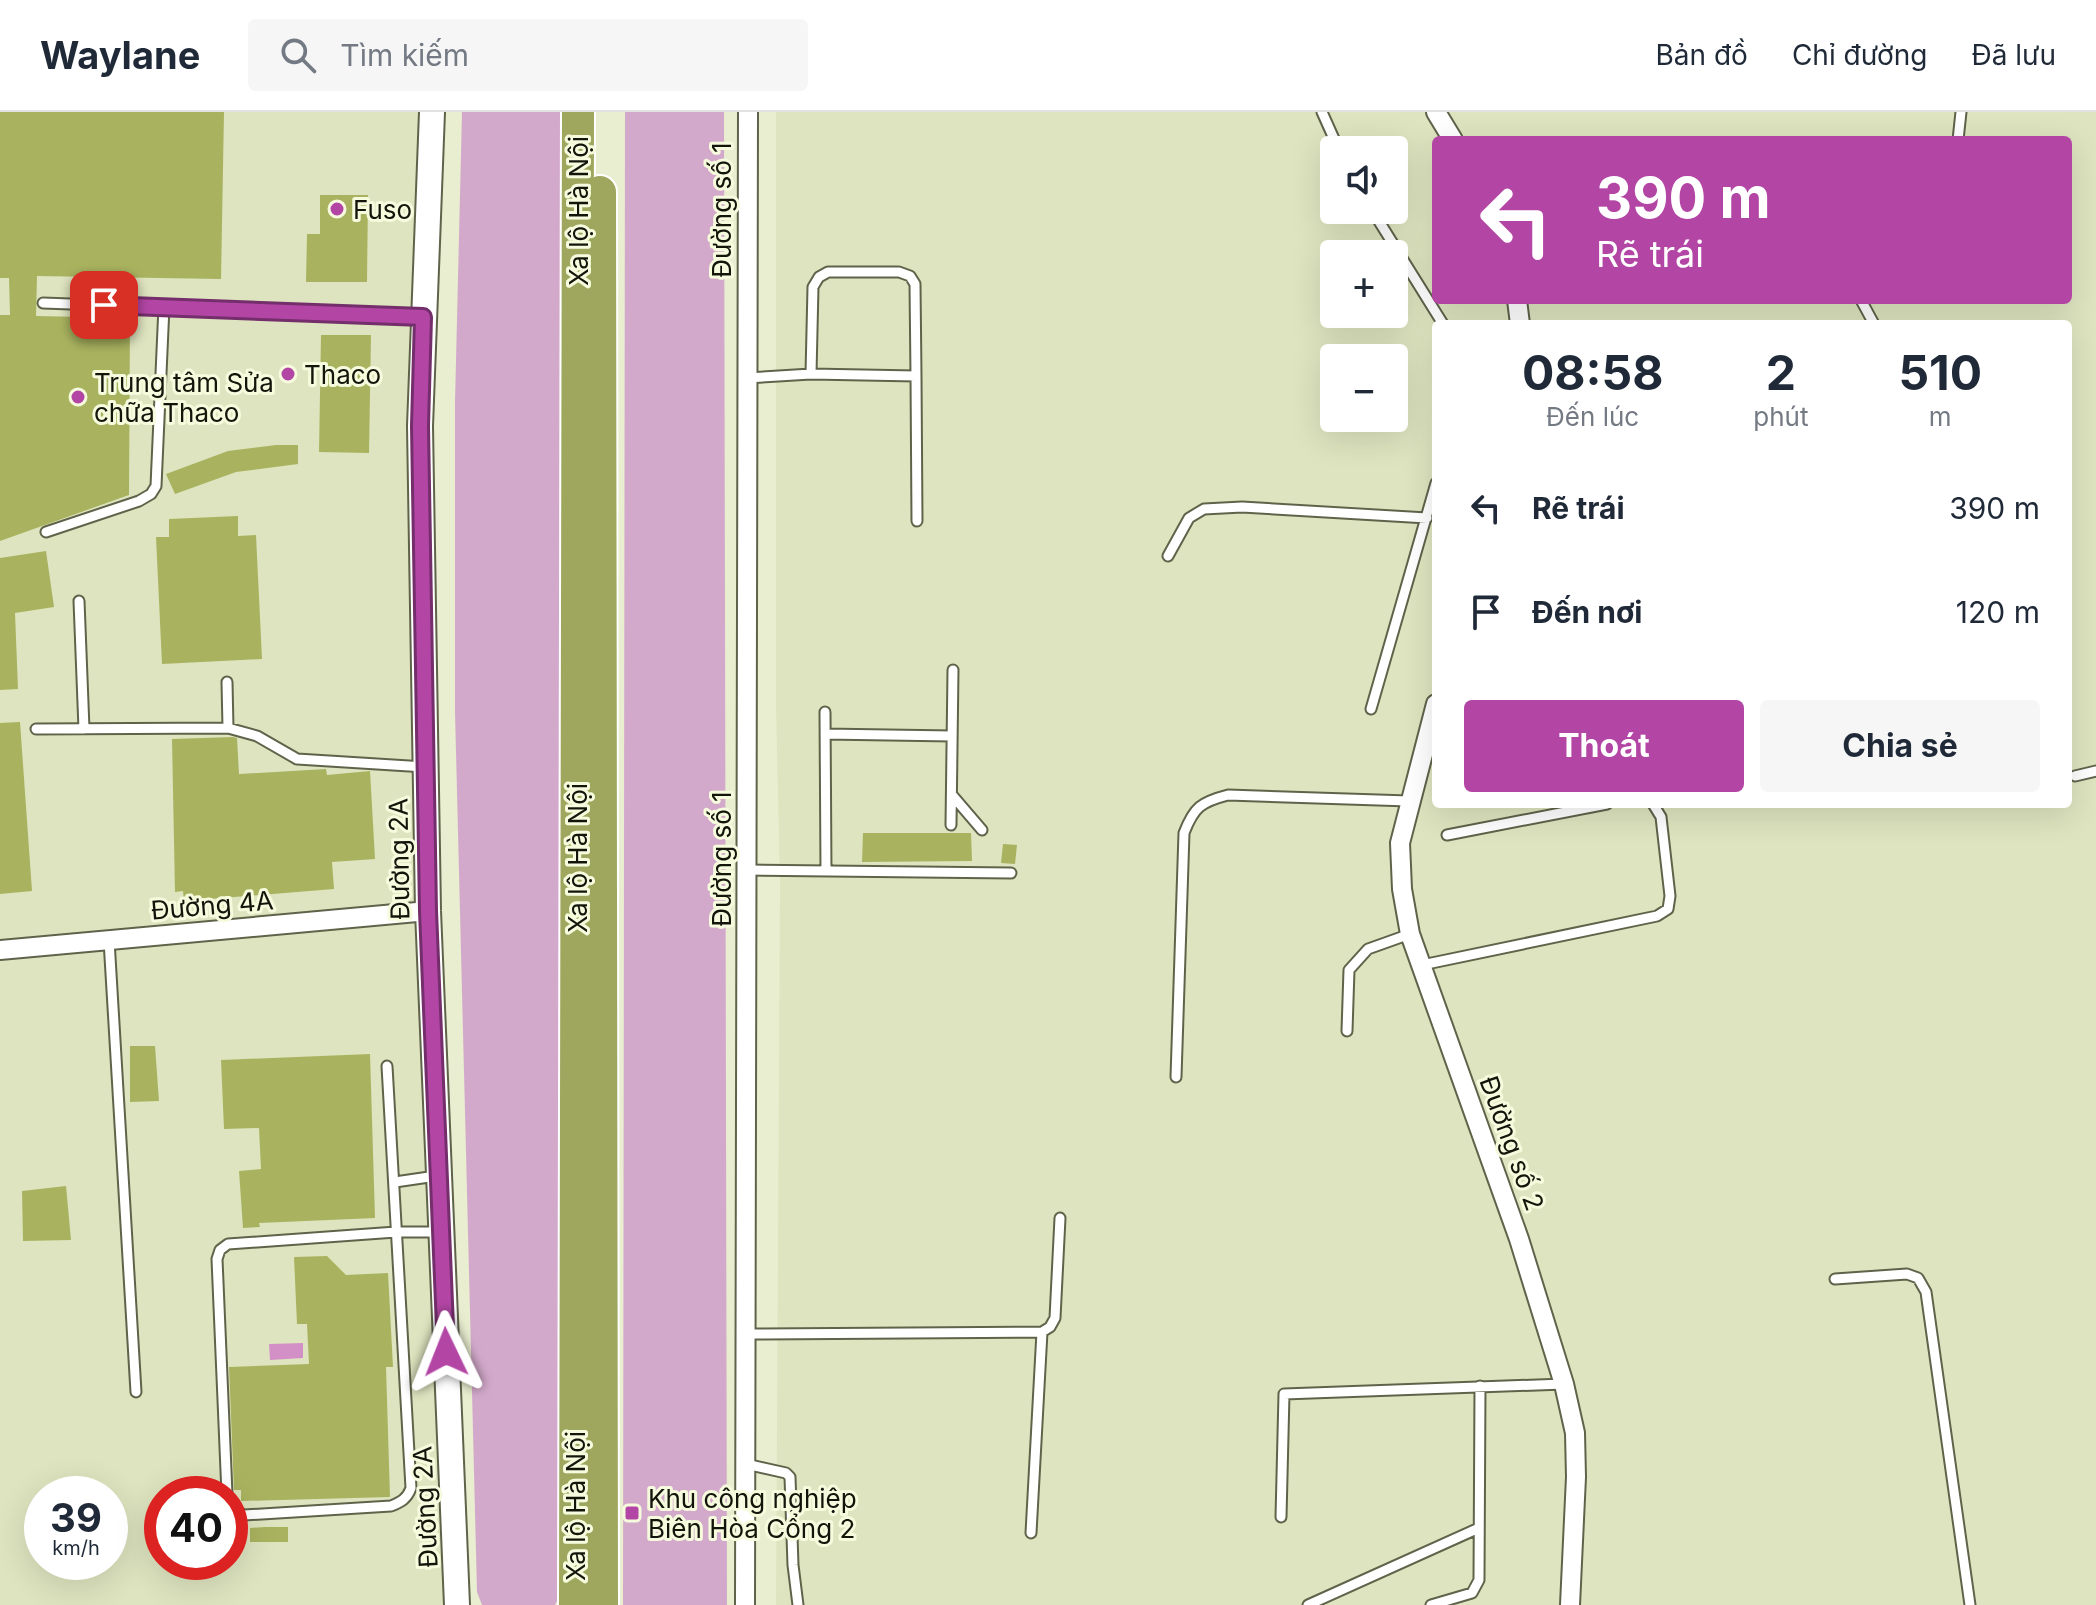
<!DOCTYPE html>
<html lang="vi">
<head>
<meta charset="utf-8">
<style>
	body { margin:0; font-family:Inter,sans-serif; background:#f6f6f7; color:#1f2937; height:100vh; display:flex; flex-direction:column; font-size:30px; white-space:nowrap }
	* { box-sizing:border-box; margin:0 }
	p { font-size:26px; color:#747a83 }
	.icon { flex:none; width:44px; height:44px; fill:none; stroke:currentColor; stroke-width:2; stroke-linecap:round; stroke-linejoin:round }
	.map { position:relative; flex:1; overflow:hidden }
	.side { position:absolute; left:1432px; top:208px; width:640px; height:488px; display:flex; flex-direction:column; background:#fff; border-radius:8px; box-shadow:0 8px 32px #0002 }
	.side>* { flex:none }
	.top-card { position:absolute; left:1432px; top:24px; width:640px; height:168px; border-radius:8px; box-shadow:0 8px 32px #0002; background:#b346a5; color:#fff; overflow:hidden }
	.tools { position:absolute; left:1320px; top:24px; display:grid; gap:16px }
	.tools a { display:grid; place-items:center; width:88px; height:88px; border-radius:8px; background:#fff; box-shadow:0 8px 32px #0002; font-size:40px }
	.speed { position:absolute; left:24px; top:1364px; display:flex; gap:16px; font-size:40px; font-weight:700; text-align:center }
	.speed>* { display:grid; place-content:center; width:104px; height:104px; border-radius:50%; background:#fff; box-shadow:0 8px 32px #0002; line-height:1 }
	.speed small { font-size:20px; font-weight:400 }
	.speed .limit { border:12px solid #d22; background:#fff; color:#111 }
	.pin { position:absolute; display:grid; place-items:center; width:68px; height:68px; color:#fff; margin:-34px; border-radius:16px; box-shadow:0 4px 12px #0006 }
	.me { position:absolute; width:88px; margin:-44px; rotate:358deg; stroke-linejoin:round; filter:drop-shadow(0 0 6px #0008) }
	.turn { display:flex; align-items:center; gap:28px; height:168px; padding:0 32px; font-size:36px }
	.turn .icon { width:104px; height:104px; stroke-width:2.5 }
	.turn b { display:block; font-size:56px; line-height:68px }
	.eta { display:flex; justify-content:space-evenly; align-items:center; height:136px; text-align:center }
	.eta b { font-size:48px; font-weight:700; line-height:56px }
	.button { display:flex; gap:16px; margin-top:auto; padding:16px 32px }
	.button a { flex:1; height:92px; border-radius:8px; background:#b346a5; color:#fff; font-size:32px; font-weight:700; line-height:92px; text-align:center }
	.button a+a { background:#f6f6f7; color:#1f2937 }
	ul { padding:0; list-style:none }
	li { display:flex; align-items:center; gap:24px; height:104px; padding:0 32px }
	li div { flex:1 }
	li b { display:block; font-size:30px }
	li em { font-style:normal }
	header { display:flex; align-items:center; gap:48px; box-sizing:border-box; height:112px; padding:0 40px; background:#fff; border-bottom:2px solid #e0e1e3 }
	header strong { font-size:38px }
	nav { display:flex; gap:44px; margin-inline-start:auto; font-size:28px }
	.search { width:560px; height:72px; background:#f6f6f7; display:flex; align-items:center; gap:20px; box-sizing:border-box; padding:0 28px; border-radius:8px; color:#747a83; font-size:30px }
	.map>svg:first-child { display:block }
</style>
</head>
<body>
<header>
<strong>Waylane</strong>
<div class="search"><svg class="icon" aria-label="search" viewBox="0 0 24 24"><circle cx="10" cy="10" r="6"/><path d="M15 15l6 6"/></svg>Tìm kiếm</div>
<nav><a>Bản đồ</a><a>Chỉ đường</a><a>Đã lưu</a></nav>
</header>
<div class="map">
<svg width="2096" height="1493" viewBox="0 0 2096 1493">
	<rect width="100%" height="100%" fill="#e9eed0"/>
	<path fill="#dee4bf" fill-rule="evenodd" d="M0 0H422L447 1493H0ZM42 1382H110V1450H42ZM162 1382H230V1450H162Z
		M776 0H2096V1493H776L780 770 776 593ZM1436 28H2068V188H1436ZM1334 38H1394V98H1334ZM1334 142H1394V202H1334ZM1436 212H2068V692H1436ZM1334 246H1394V306H1334Z"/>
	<path fill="#d3a9cb" d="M462 0H560L559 1485 555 1493H482L477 1480 455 600V290Z
		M625 0H724L727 1493H623Z"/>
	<path fill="#d390c7" d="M303 1231V1246L270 1248 269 1232Z"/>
	<path fill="#a9b35f" d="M0 0H224L221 167 37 164 36 204 130 206 129 383 0 429V203H10L9 166H0Z
		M320 83H368L367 170H306L307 122H320Z
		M321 223H371L369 341 319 340Z
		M276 333H298V352L236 360 175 382 166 362 228 339Z
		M238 404V424L256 423 262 547 162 552 156 425H169V407Z
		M46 439 54 495 15 501 18 577 0 578V446Z
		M20 610 32 779 0 782V611Z
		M233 625 237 626 239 662 326 657 327 663 370 659 375 747 332 750 334 777 184 789 183 779 175 780 172 627Z
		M863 721H971L972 749 862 750Z
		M1003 732 1017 733 1015 752 1001 751Z
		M130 934H155L159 989 130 990Z
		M370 942 375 1106 259 1111 260 1115 243 1116 239 1059 261 1057 259 1016 224 1017 221 948Z
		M66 1074 71 1128 23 1129 22 1079Z
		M327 1144 346 1163 388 1161 393 1255H386L390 1385 241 1389V1378H234L229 1255 309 1252 307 1212H297L294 1145Z
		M265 1415H288V1430H250V1416Z"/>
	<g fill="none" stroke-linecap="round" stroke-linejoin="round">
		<defs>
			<path id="lane" d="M1322 0 1339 38
				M1958 28 1961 0
				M1372 98 1443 212
				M1861 188 1874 212
				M43 191 423 205
				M811 262 916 264 917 409
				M746 266 811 262 813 175 819 165 828 160H899L910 164 915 172 916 264
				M46 420 139 389 151 382 156 374 164 194
				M1168 444 1189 406 1204 397 1242 395 1427 406
				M79 489 84 617
				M227 570 228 616
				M1371 597 1436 371
				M825 600 826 759
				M36 617 228 616 257 624 297 647 425 655
				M825 622 952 624
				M2075 664 2096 659
				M952 683 982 718
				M951 713 953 558
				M1447 723 1607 692
				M748 758 1011 761
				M109 828 136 1280
				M1422 853 1657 804 1668 797 1670 784 1661 705 1653 692
				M1347 919 1349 858 1368 837 1410 822
				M1176 965 1184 721C1194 695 1201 690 1228 683L1409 689
				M395 1070 436 1064
				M1835 1167 1907 1162 1918 1166 1926 1180 1970 1493
				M746 1222 1042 1220 1050 1215 1055 1206 1060 1106
				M746 1352 786 1361 790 1365 793 1453 798 1493
				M227 1382 217 1147 220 1138 228 1132 396 1120H441
				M230 1396 244 1403 391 1394C401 1390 407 1387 411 1376L387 954
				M1281 1405 1284 1282 1564 1272
				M1031 1421 1042 1220
				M1308 1493 1479 1416
				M1431 1493 1472 1481 1479 1468 1480 1274"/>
			<path id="street" d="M1436 0 1453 28
				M1517 188 1520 212
				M1436 592 1400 731 1402 777 1410 822 1519 1127 1564 1272 1575 1321 1576 1365 1570 1493
				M0 838 428 799
				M745 1493 748 0"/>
			<path id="secondary" d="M432 0 420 314 428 799 457 1493"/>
			<path id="highway" d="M600 80 602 1493
				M575 1493 578 0"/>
		</defs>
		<use href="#lane" stroke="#5f634a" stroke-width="13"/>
		<use href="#street" stroke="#5f634a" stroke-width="22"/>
		<use href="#secondary" stroke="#5f634a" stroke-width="28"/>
		<use href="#highway" stroke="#fff" stroke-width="36"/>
		<use href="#lane" stroke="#fff" stroke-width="9"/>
		<use href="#street" stroke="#fff" stroke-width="18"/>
		<use href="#secondary" stroke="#fff" stroke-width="24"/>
		<use href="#highway" stroke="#9fa75e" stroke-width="32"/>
	</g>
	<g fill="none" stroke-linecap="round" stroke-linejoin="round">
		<defs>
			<path id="route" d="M104 193 423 205 420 314 428 799 446 1240"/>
		</defs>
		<use href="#route" stroke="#742e6b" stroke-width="20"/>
		<use href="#route" stroke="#b346a5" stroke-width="14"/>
	</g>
	<g fill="#b346a5" stroke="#f6fbde" stroke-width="3">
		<circle cx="337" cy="97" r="8"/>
		<circle cx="288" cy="262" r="8"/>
		<circle cx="78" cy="285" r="8"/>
		<rect x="624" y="1393" width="16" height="16" rx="4"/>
	</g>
	<g text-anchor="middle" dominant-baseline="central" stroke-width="6" stroke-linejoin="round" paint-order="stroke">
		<g font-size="26" fill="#13150b" stroke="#f6fbde" text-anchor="start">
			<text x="353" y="97">Fuso</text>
			<text x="304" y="262">Thaco</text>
			<text x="94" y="270">Trung tâm Sửa<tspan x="94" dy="30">chữa Thaco</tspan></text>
			<text x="648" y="1386">Khu công nghiệp<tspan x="648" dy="30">Biên Hòa Cổng 2</tspan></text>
		</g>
		<g font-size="26" fill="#13150b" stroke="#f6fbde">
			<text transform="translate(721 98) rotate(-90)">Đường số 1</text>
			<text transform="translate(578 99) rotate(-90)">Xa lộ Hà Nội</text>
			<text transform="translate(577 746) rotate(-90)">Xa lộ Hà Nội</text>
			<text transform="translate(399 747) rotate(-91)">Đường 2A</text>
			<text transform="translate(721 747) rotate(-90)">Đường số 1</text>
			<text transform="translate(212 793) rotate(-5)">Đường 4A</text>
			<text transform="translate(1512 1031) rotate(70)">Đường số 2</text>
			<text transform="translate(575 1394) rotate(-90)">Xa lộ Hà Nội</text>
			<text transform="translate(425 1395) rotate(-93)">Đường 2A</text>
		</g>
	</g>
</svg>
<div class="tools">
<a><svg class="icon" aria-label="sound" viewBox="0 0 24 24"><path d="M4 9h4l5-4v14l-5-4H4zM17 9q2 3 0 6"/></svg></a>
<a>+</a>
<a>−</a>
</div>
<div class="speed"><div>39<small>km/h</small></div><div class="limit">40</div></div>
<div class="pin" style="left:104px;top:193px;background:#d93025"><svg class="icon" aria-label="arrive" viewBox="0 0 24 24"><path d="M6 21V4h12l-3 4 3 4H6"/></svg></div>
<svg class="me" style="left:446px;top:1240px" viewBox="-20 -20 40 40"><path d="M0-17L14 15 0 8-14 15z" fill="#b346a5" stroke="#fff" stroke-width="4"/></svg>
<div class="top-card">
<div class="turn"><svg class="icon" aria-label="left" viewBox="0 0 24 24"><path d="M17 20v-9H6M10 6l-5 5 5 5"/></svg><div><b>390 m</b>Rẽ trái</div></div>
</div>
<section class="side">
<div class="eta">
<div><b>08:58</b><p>Đến lúc</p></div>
<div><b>2</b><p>phút</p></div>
<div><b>510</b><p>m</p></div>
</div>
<ul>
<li><svg class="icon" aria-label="left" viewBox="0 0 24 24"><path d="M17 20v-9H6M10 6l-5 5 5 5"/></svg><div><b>Rẽ trái</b></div><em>390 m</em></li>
<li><svg class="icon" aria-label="arrive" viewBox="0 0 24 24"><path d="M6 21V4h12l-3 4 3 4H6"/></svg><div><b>Đến nơi</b></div><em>120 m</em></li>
</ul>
<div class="button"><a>Thoát</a><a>Chia sẻ</a></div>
</section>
</div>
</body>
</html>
